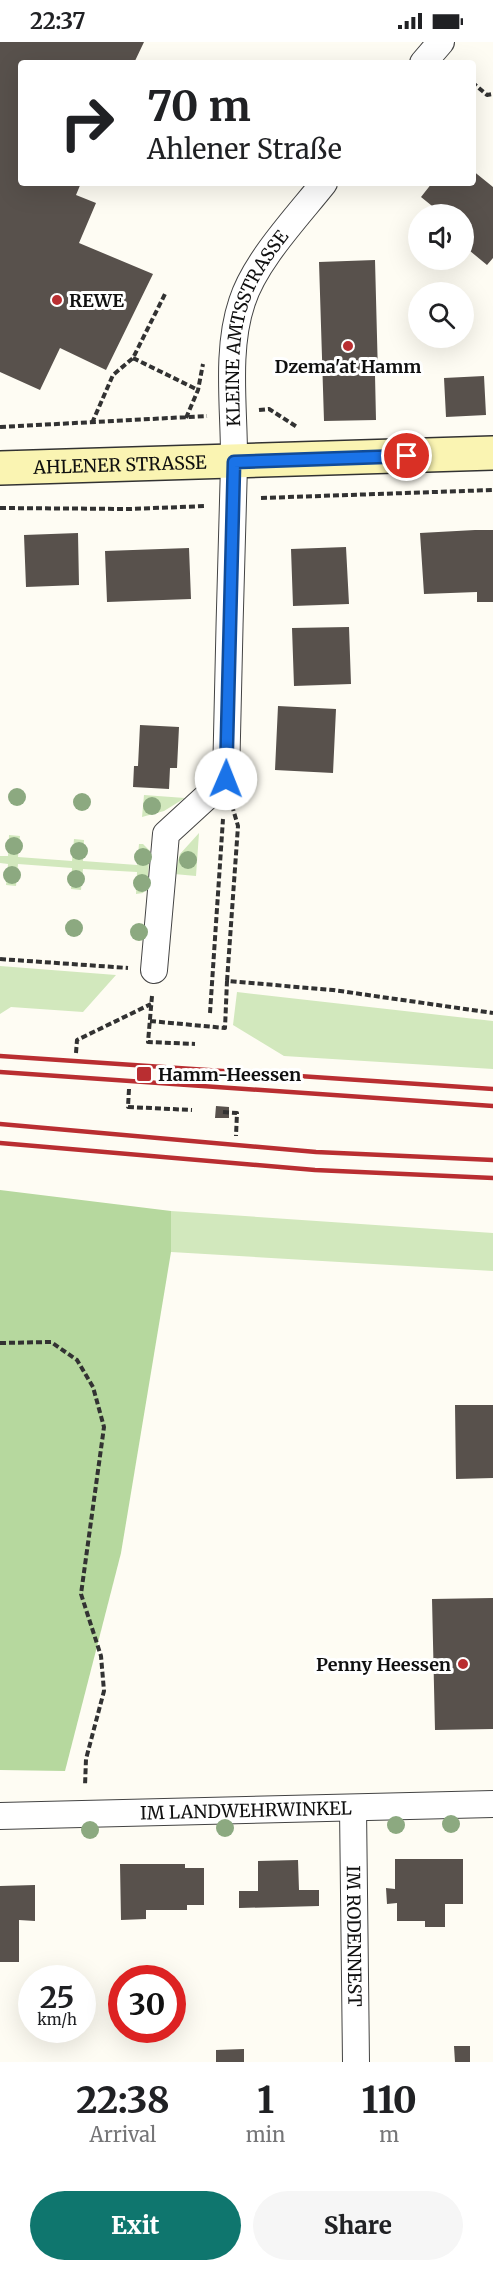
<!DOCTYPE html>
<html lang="en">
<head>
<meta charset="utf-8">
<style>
	body { margin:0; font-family:Merriweather,serif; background:#f6f6f6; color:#202124; height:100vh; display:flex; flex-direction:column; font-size:22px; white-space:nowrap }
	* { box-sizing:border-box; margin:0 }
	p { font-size:20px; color:#757577 }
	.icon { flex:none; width:33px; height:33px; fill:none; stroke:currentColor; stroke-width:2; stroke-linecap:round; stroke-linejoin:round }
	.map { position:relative; height:2020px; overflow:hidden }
	.sheet { display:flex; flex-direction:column; background:#fff; flex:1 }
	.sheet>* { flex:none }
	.guide { position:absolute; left:18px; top:18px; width:458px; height:126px; border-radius:6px; box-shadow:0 6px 24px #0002; background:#fff; color:#202124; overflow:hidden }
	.fabs { position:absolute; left:408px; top:162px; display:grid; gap:12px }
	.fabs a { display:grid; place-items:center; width:66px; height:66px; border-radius:50%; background:#fff; box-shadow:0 6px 24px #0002; font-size:30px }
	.speed { position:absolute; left:18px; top:1923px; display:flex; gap:12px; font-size:30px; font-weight:700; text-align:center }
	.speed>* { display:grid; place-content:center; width:78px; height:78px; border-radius:50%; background:#fff; box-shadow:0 6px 24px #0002; line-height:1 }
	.speed small { font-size:15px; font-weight:400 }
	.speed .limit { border:9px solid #d22; background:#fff; color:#111 }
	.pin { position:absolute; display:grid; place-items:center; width:51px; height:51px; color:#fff; margin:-26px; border:3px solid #fff; border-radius:50%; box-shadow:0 2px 6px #0007 }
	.me { position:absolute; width:66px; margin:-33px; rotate:1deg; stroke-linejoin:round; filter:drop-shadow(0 0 4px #0008) }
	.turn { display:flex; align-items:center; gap:21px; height:126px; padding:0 30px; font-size:27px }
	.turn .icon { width:78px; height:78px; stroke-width:2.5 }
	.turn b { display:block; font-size:42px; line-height:51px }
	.eta { display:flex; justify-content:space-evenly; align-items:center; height:102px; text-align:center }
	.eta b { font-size:36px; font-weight:800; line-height:42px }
	.action { display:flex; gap:12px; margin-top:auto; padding:12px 30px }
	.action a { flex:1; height:69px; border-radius:36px; background:#0f766e; color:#fff; font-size:24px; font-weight:800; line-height:69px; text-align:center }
	.action a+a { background:#f6f6f6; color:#202124 }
	.status { display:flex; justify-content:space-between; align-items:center; height:42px; padding:0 30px; background:#fff; direction:ltr }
	.status svg { height:16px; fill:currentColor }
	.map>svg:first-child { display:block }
</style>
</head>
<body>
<div class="status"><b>22:37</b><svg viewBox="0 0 49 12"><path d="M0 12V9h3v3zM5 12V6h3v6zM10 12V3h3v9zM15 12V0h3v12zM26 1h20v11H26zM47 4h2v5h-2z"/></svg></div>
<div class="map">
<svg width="493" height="2020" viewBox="0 0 493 2020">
	<rect width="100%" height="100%" fill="#fefcf3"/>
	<path fill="#d2e8bd" d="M144 753 185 756 164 769 142 775Z
		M199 791 196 834 174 832 180 812Z
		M9 793 20 794 18 815 72 819 74 797 84 798 83 819 137 823 139 802H143L150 809 147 845 143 851 136 852 137 830 83 827 81 848 71 847 72 826 18 822 16 844 6 843 8 822 0 821V814H8Z
		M0 924 116 933 83 970 11 965 0 972Z
		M237 950 493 979V1027L284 1014 233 983Z
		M171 1169 493 1191V1229L171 1210Z"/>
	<path fill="#b6d89e" d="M0 1148 171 1169V1210L121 1511 65 1729 0 1728Z"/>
	<path fill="#58514c" d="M0 0H144L134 21H21V141H81L76 153 96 161 79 201 153 232 106 328 60 306 40 348 0 330Z
		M472 128 493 145V216L487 223 464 204V172H442L421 155 432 141H472Z
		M375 218 378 333H375L376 378 324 379 319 220Z
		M484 334 486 373 446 375 444 336Z
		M475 488H493V560H477V550L424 552 420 491Z
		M78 491 79 543 26 545 24 493Z
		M346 505 349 562 293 564 291 507Z
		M189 506 191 557 107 560 105 509Z
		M349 585 351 642 294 644 292 586Z
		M278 664 336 667 333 731 275 728Z
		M140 683 179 685 177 726H170L169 747 133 745 134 724H138Z
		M216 1064 229 1065V1076H215Z
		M455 1363H493V1436L456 1437Z
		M493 1556V1687L435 1688 432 1557Z
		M395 1817H463V1862H445V1885H425V1879H397V1861L387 1862 386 1846 395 1847Z
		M298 1818 299 1848H319V1864L239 1866V1849H258V1819Z
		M120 1822H185V1826H204V1863H187V1868H146V1877L121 1878Z
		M35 1843V1879L19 1878V1920H0V1844Z
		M454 2004H470V2020H455Z
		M244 2007V2020H216V2008Z"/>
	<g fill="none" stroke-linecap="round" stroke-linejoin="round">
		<defs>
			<g id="minor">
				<path d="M423 21 441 0"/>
				<path id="s1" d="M154 928 166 792 226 737C228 632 231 528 234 423 235 372 225 310 242 260 255 219 297 175 324 141"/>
				<path id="s2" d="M353 1766 356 2020"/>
				<path id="s3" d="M0 1774 493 1762"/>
			</g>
			<g id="secondary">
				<path id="s4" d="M0 426 493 411"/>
			</g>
		</defs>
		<use href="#minor" stroke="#434343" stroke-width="28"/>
		<use href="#secondary" stroke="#323232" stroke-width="36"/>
		<path stroke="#323232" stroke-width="4" stroke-dasharray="6 3" stroke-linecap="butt" d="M472 40 487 53 493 52
			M133 316 198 348
			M259 368 269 367 297 385
			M186 376 198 348 203 322
			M92 381 113 333 133 316 166 250
			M0 385 207 374
			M261 456 493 448
			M0 466 130 467 206 464
			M0 917 128 926
			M227 939 238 784 233 767
			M152 954 148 1000 195 1002
			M210 971 223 777
			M150 979 225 986 227 939 333 948 493 971
			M76 1011 77 998 151 962
			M129 1047 128 1065 192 1068
			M223 1070 237 1071 236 1094
			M0 1301 51 1300 77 1318 93 1345 104 1385 81 1552 101 1614 104 1649 86 1717 85 1744"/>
		<use href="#minor" stroke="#fff" stroke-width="26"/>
		<use href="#secondary" stroke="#faf4b2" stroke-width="33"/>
		<path stroke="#b92e31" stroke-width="4.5" d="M0 1014 493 1047
			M0 1030 493 1064
			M0 1082 316 1110 493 1118
			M0 1101 315 1128 493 1136"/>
	</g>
	<g fill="#8ca980">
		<circle cx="17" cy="755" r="9"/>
		<circle cx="82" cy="760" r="9"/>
		<circle cx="152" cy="764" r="9"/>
		<circle cx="14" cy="804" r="9"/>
		<circle cx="79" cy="809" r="9"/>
		<circle cx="143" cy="815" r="9"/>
		<circle cx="188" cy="818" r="9"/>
		<circle cx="12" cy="833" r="9"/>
		<circle cx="76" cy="837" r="9"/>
		<circle cx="142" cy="841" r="9"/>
		<circle cx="74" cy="886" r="9"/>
		<circle cx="139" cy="890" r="9"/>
		<circle cx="451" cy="1782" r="9"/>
		<circle cx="396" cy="1783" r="9"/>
		<circle cx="225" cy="1786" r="9"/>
		<circle cx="90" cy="1788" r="9"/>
	</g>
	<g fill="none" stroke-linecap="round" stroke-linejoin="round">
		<defs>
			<path id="route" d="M226 737 234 420 407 414"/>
		</defs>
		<use href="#route" stroke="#114b97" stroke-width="15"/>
		<use href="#route" stroke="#1a73e8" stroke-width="10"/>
	</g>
	<g fill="#b92e31" stroke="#fff" stroke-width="2">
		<circle cx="57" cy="258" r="6"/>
		<circle cx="348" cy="304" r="6"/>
		<rect x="136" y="1024" width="16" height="16" rx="3"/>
		<circle cx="463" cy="1622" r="6"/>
	</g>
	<g text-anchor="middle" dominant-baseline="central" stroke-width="6" stroke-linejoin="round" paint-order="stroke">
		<g font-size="18" font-weight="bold" fill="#101010" stroke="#fff" text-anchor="start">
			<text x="69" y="258">REWE</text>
			<text x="348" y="324" text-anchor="middle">Dzema'at Hamm</text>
			<text x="158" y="1032">Hamm-Heessen</text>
			<text x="451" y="1622" text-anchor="end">Penny Heessen</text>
		</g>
		<g font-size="18" fill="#101010" stroke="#fff">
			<text stroke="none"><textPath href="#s1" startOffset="674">KLEINE AMTSSTRASSE</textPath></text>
			<text stroke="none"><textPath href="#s4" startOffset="120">AHLENER STRASSE</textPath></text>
			<text stroke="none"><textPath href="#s3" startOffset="246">IM LANDWEHRWINKEL</textPath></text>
			<text stroke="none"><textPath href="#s2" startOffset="128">IM RODENNEST</textPath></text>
		</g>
	</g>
</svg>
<div class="fabs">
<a><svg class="icon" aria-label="sound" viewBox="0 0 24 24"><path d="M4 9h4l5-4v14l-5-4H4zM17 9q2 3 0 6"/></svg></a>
<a><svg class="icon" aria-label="search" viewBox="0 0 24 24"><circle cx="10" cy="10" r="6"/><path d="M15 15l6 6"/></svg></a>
</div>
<div class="speed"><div>25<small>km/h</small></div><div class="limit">30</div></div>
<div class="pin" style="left:407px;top:414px;background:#d93025"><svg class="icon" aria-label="arrive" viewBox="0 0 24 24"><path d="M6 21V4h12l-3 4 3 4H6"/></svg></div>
<svg class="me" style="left:226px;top:737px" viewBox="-20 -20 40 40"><circle r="19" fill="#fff"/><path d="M0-13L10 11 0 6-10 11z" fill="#1a73e8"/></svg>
<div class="guide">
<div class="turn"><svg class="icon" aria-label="right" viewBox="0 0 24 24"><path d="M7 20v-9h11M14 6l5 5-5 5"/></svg><div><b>70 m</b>Ahlener Straße</div></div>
</div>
</div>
<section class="sheet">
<div class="eta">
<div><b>22:38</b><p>Arrival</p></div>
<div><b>1</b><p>min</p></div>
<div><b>110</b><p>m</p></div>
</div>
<div class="action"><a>Exit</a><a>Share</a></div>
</section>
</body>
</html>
